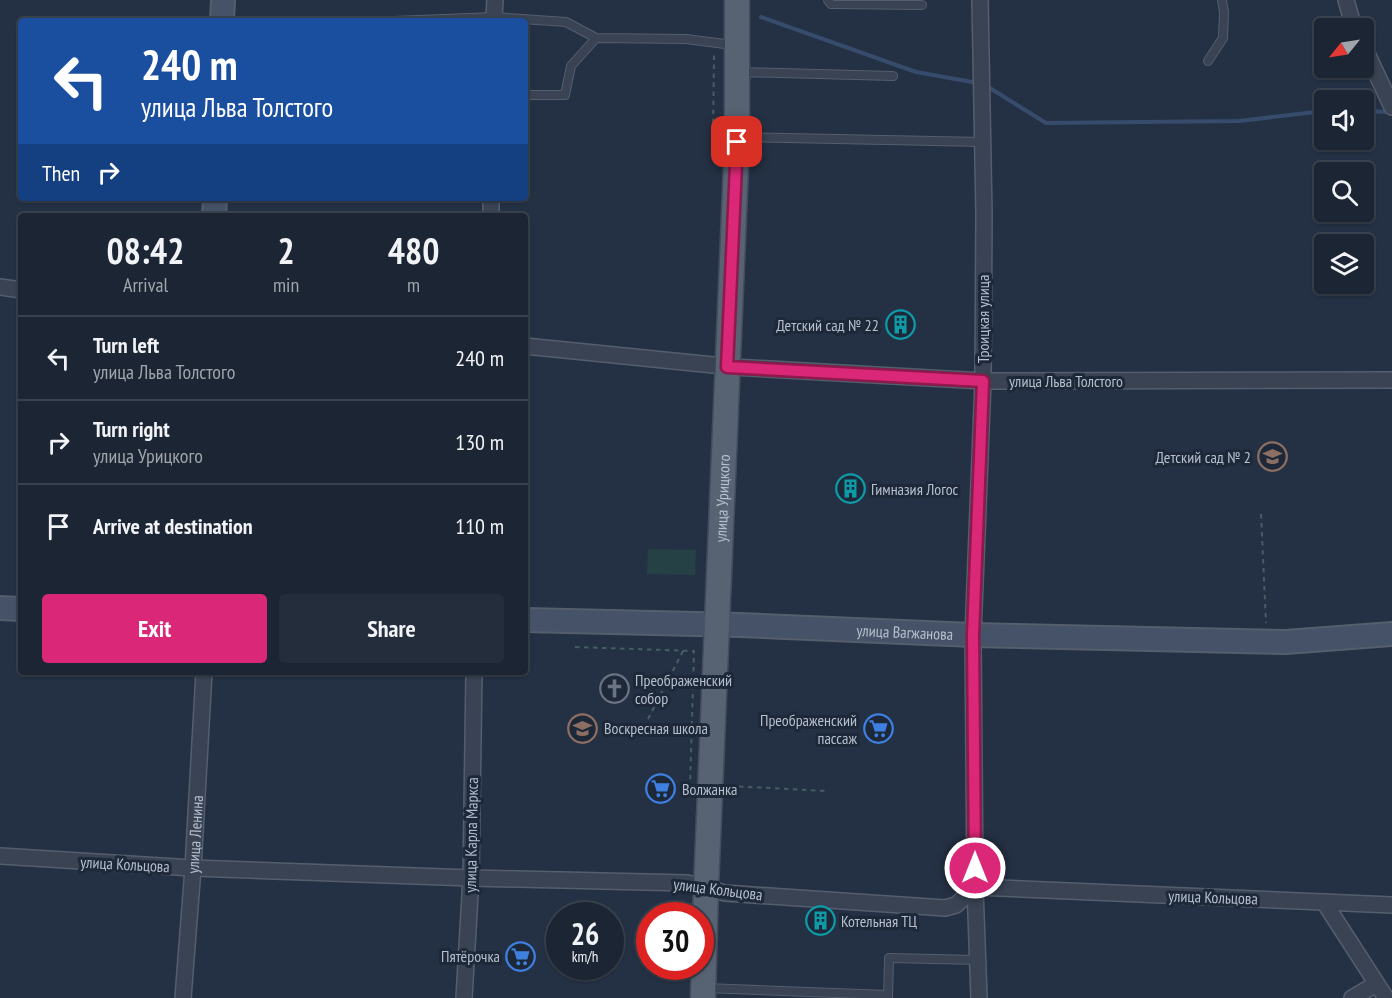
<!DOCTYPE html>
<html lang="en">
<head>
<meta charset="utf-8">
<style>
	body { margin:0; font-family:"PT Sans Narrow",sans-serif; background:#242d3b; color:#f1f3f6; height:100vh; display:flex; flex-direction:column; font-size:22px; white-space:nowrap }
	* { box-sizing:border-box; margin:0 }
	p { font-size:20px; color:#a0a5ac }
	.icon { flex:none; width:33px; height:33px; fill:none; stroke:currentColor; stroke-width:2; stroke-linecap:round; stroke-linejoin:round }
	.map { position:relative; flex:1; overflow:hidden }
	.details { position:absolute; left:18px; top:213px; width:510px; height:462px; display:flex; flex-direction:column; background:#1b2533; border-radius:6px; box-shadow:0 2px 4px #0004,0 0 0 2px #39424e }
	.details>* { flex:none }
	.guide { position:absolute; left:18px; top:18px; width:510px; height:183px; border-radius:6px; box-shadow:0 2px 4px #0004,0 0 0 2px #39424e; background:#1a4fa0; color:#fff; overflow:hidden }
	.needle { width:39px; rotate:240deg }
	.tools { position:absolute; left:1314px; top:18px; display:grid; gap:12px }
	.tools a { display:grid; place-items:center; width:60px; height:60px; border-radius:6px; background:#1b2533; box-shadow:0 2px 4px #0004,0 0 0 2px #39424e; font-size:30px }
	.speed { position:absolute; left:546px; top:902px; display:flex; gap:12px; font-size:30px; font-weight:700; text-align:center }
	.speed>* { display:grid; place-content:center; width:78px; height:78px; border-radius:50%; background:#1b2533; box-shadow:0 2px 4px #0004,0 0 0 2px #39424e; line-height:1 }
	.speed small { font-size:15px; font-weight:400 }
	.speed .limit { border:9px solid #d22; background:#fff; color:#111 }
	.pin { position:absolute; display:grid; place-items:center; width:51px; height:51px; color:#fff; margin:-26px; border-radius:12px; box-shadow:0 3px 9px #0006 }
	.me { position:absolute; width:66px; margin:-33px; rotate:0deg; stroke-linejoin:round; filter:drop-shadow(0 0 4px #0008) }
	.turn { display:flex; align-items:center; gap:21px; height:126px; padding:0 24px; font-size:27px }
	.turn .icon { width:78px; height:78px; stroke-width:2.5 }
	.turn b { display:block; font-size:42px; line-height:51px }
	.then { display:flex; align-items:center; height:57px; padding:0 24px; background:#0003; gap:12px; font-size:22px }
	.eta { display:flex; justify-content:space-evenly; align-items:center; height:102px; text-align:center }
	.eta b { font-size:36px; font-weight:800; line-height:42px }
	.cta { display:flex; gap:12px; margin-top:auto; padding:12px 24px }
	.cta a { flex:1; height:69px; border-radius:6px; background:#db2777; color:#fff; font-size:24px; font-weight:800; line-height:69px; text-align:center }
	.cta a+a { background:#242d3b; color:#f1f3f6 }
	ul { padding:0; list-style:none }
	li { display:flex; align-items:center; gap:18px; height:84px; padding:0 24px; border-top:2px solid #39424e }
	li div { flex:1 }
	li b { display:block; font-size:22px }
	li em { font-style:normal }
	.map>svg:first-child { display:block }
</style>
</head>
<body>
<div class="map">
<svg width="1392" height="998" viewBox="0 0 1392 998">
	<rect width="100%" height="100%" fill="#243144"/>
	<path fill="#264145" d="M648 549 696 550 695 575 647 574Z"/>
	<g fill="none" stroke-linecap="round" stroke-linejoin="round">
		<path stroke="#374c6c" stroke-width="4" d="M761 17 916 72 978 83
			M985 85 1046 123 1239 121 1324 111
			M1364 111 1390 112"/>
		<defs>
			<path id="lane" d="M828 0 831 4 922 5
				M393 21 494 17 566 22 596 38 686 39 733 45
				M1208 61 1223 38 1224 12 1222 0
				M739 72 893 76
				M525 95H565L571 66 596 38
				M741 137 983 142
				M706 988 888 995
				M888 998 889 958 978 960"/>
			<g id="street">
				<path d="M1346 0 1354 28"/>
				<path d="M494 17 495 0"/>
				<path d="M1364 47 1392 107"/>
				<path d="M491 216V198"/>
				<path d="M0 287 21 290"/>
				<path d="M525 346 733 367 983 381 1392 380"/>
				<path d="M0 856 193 868 471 878 687 883 725 893 945 908 956 905 975 887 1392 905"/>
				<path d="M1324 902 1386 998"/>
				<path id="s1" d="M183 998 193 868 204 672"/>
				<path d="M464 998 471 878 474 672"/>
				<path d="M979 998 975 887 973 635 983 381 984 214 980 0"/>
				<path d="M1352 998 1376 984"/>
			</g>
			<g id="secondary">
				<path d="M222 21 223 0"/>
				<path d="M214 216 215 198"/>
				<path d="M0 608 21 609"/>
				<path id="s2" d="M525 620 739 625 973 635 1286 642 1392 634"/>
			</g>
			<g id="primary">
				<path id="s3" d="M703 998 706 888 737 142V0"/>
			</g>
		</defs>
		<use href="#lane" stroke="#545e6d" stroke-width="10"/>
		<use href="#street" stroke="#545e6d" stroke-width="18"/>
		<use href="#secondary" stroke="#545e6d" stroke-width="26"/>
		<use href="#primary" stroke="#424c5c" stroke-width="27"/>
		<path stroke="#455e61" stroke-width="2" stroke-dasharray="4.5 4.5" stroke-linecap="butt" d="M713 141 714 54
			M1261 514 1266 623
			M575 647 694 651 690 787
			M648 719 683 651
			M730 786 827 791"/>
		<use href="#lane" stroke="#394353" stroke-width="8"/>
		<use href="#street" stroke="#394353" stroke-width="15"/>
		<use href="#secondary" stroke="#465267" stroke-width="22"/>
		<use href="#primary" stroke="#576273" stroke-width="24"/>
	</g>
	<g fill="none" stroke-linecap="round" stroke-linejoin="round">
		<defs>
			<path id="route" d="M737 142 727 367 983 381 973 635 975 868"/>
		</defs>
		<use href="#route" stroke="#8e194d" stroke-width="15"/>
		<use href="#route" stroke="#db2777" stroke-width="10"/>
	</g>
	<defs>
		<symbol id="building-ring" viewBox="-11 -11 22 22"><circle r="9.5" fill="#1d2839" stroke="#0f9aa8" stroke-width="1.5"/><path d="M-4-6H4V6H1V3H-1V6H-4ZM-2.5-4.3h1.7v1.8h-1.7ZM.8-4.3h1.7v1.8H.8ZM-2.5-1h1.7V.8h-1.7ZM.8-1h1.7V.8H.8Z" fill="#0f9aa8"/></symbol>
		<symbol id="school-ring" viewBox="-11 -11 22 22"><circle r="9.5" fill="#1d2839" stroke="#8d6e63" stroke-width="1.5"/><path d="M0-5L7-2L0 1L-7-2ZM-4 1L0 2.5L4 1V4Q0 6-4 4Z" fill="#8d6e63"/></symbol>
		<symbol id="church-ring" viewBox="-11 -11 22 22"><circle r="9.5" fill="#1d2839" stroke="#6b7280" stroke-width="1.5"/><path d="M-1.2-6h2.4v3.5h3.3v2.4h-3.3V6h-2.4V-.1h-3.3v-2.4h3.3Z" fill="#6b7280"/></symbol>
		<symbol id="supermarket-ring" viewBox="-11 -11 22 22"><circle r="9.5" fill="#1d2839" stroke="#3f7fe0" stroke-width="1.5"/><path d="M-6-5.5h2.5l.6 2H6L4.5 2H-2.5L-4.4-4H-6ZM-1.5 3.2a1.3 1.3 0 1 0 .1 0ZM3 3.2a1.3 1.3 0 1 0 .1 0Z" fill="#3f7fe0"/></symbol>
	</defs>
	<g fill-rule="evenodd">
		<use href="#building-ring" x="884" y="308" width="33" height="33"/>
		<use href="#school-ring" x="1256" y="440" width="33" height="33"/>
		<use href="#building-ring" x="834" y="472" width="33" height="33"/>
		<use href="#church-ring" x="598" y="672" width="33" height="33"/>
		<use href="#school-ring" x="566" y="712" width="33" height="33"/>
		<use href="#supermarket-ring" x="862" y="712" width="33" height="33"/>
		<use href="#supermarket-ring" x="644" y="772" width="33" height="33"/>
		<use href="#building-ring" x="804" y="904" width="33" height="33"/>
		<use href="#supermarket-ring" x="504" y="940" width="33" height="33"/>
	</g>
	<g text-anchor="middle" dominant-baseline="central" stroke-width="6" stroke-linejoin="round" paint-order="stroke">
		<g font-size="16" fill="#b6bfcd" stroke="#1d2839">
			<text transform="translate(983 319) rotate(-90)">Троицкая улица</text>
			<text x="1066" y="381">улица Льва Толстого</text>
			<text stroke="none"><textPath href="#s3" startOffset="500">улица Урицкого</textPath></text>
			<text stroke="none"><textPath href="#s2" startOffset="380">улица Вагжанова</textPath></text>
			<text stroke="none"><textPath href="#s1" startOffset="164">улица Ленина</textPath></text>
			<text transform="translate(471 835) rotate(-89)">улица Карла Маркса</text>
			<text transform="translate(125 864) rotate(3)">улица Кольцова</text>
			<text transform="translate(718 889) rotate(7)">улица Кольцова</text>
			<text transform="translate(1213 897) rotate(2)">улица Кольцова</text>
		</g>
		<g font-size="16" fill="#b6bfcd" stroke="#1d2839" text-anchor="start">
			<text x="879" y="325" text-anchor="end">Детский сад № 22</text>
			<text x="1251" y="457" text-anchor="end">Детский сад № 2</text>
			<text x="871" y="489">Гимназия Логос</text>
			<text x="635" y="680">Преображенский<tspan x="635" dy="18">собор</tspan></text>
			<text x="857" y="720" text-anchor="end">Преображенский<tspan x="857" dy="18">пассаж</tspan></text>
			<text x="604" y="728">Воскресная школа</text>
			<text x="682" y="789">Волжанка</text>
			<text x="841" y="921">Котельная ТЦ</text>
			<text x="500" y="956" text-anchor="end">Пятёрочка</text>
		</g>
	</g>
</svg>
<div class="tools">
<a><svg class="needle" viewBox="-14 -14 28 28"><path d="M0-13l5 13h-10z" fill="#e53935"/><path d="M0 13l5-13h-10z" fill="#a0a5ac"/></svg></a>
<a><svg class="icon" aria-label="sound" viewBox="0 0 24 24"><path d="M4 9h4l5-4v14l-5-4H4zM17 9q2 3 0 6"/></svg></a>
<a><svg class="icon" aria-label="search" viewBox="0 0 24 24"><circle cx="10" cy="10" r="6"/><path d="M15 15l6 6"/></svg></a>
<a><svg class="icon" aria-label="layers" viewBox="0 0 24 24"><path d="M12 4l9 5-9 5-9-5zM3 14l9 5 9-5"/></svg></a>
</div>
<div class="speed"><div>26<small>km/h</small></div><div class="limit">30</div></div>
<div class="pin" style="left:737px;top:142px;background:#d93025"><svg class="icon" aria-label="arrive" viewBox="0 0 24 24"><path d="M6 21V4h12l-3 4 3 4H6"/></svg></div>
<svg class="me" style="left:975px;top:868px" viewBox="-20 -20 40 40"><circle r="17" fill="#db2777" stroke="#fff" stroke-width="3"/><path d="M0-11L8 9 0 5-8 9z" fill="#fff"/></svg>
<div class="guide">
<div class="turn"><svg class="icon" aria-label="left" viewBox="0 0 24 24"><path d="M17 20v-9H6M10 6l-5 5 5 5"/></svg><div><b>240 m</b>улица Льва Толстого</div></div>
<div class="then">Then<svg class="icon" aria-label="right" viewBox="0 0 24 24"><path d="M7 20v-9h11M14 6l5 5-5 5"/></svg></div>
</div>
<section class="details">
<div class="eta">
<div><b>08:42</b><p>Arrival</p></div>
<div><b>2</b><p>min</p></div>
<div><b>480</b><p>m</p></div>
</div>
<ul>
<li><svg class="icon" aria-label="left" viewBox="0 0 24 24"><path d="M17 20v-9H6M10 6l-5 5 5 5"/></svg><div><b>Turn left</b><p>улица Льва Толстого</p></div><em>240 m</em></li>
<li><svg class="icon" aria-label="right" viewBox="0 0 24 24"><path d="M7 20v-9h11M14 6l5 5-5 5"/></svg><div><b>Turn right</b><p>улица Урицкого</p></div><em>130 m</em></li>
<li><svg class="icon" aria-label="arrive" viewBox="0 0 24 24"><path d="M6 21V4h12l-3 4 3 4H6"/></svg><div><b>Arrive at destination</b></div><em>110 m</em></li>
</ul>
<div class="cta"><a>Exit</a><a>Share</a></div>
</section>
</div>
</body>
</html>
